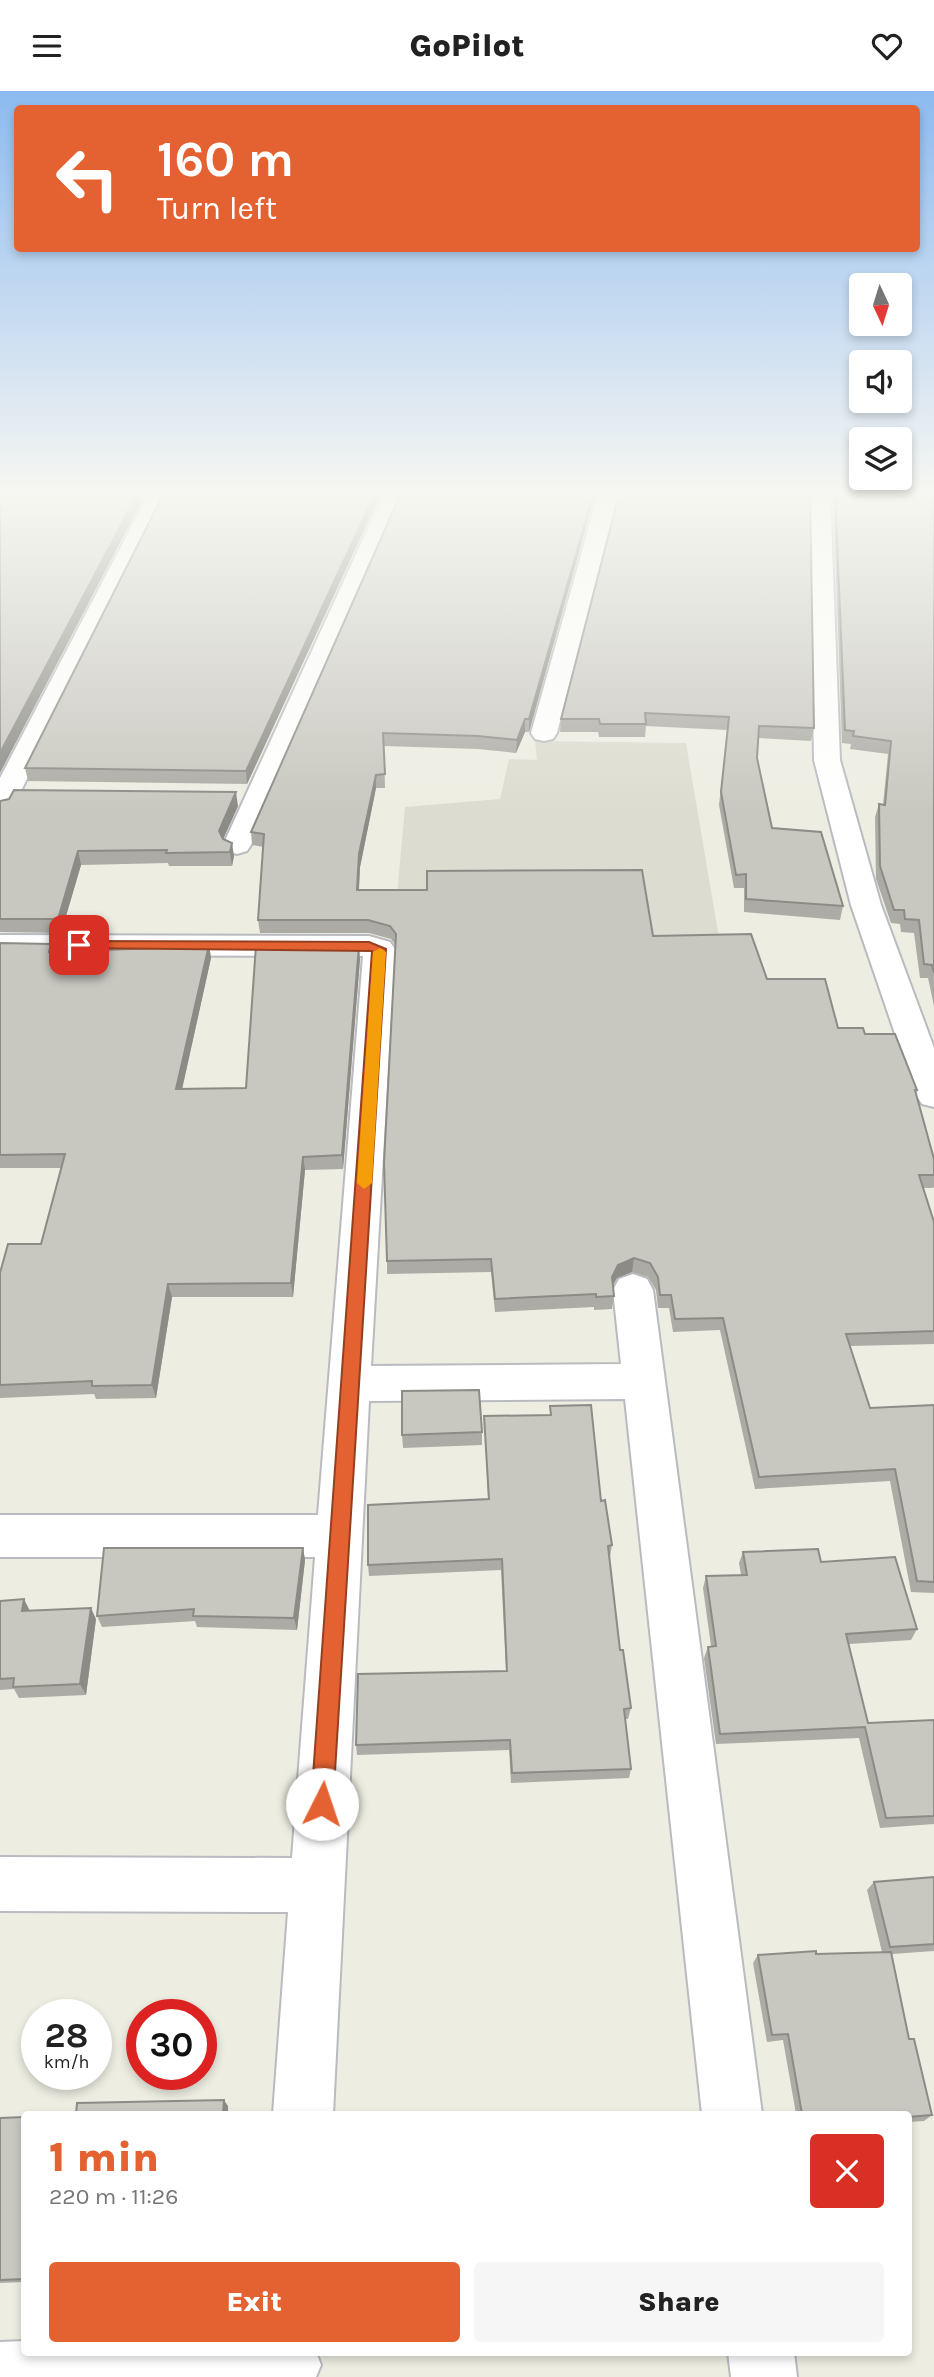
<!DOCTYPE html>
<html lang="en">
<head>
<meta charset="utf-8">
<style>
	body { margin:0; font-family:Karla,sans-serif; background:#f6f6f6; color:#222; height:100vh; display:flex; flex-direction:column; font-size:26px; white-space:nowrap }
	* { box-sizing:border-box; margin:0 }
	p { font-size:23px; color:#767676 }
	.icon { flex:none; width:38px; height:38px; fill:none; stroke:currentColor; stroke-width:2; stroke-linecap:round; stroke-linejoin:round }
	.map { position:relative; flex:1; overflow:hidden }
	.side { position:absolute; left:21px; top:2020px; width:891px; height:245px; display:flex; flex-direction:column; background:#fff; border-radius:7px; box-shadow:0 4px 10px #0003 }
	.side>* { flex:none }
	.top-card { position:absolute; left:14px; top:14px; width:906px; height:147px; border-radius:7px; box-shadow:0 4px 10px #0003; background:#e46231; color:#fff; overflow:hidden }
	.needle { width:46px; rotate:176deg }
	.controls { position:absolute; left:849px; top:182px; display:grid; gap:14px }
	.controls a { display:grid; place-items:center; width:63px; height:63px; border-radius:7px; background:#fff; box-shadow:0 4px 10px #0003; font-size:35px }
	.speed { position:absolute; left:21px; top:1908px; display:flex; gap:14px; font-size:35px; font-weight:700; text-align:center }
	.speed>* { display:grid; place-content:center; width:91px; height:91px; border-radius:50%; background:#fff; box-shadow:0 4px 10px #0003; line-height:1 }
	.speed small { font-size:18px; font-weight:400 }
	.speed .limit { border:10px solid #d22; background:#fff; color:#111 }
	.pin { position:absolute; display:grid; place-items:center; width:60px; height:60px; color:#fff; margin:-30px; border-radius:14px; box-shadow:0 4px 10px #0006 }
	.me { position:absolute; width:77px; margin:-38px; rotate:4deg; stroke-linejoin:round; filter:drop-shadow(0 0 5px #0008) }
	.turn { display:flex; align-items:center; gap:24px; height:147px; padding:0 28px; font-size:32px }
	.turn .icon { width:91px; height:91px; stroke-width:2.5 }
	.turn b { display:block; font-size:49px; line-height:60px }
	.round { display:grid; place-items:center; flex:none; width:74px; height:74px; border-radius:7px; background:#f6f6f6 }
	.headline { display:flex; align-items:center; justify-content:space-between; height:119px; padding:0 28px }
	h1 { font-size:42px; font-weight:800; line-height:52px; color:#e46231 }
	.action { display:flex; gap:14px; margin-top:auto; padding:14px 28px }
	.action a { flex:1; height:80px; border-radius:7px; background:#e46231; color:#fff; font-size:28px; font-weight:800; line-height:80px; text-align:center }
	.action a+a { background:#f6f6f6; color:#222 }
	header { display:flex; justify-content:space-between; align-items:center; height:91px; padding:0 28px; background:#fff; font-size:32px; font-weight:800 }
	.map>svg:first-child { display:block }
</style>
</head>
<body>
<header><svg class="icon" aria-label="menu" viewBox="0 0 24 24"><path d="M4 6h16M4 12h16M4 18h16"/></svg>GoPilot<svg class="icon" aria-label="heart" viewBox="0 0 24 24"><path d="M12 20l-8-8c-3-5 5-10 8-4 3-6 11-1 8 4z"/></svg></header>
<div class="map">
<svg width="934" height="2286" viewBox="0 0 934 2286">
	<rect width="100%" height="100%" fill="#edede2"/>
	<path fill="#dddcd0" d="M535 650 686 652 721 859 393 848 405 716 500 708 509 668 537 669Z"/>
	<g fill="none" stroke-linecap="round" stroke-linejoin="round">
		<defs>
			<path id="street" d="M150 400H170L14 714 10 720 0 722V687Z
				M385 400H405L251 754 247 760 237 763 227 760 223 754Z
				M599 400H619L557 642 553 648 544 650 535 648 531 642Z
				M810 400H830L840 669 881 814 934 957V1016L922 1013 916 1004 851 814 814 669Z
				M0 844 369 845 390 851 395 858 371 1275 621 1273 613 1199 619 1188 633 1183 647 1188 653 1199 762 2023H702L625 1308 369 1310 333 2023H273L288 1821 0 1820V1766L292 1767 315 1466H0V1424H318L363 865 0 864Z
				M24 2250V2261H316L321 2274 316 2286H0V2251Z
				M728 2261H794L797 2286H731Z"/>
		</defs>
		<use href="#street" stroke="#babbc1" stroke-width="4"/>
		<use href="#street" fill="#fff" fill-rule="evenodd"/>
	</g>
	<path fill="#acaba5" d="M382 400 247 693 28 690 25 677Z
		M402 400H596L529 641H525L516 662 478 658 384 655 385 697H376L360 776 359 799 653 845 767 888 838 937 865 943 917 999 916 1003 934 1068V1096L933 1097H923L934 1131V1253L850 1255 870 1317 934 1314V1502L911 1501 890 1390 755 1398 720 1239 673 1241 669 1217H658L656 1199 648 1186 632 1181 617 1187 613 1194 614 1205 612 1218 594 1219V1216L495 1221 491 1181 387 1183V1170L396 855 391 848 369 842H260L258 829 263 756 252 754 251 741Z
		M620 400 814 637 811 650 758 647 757 667 772 737 843 815 840 829 744 821V797H734L719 714 727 639 646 635 645 646H599L598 641H560L561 628Z
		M833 400H934V915L928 887H920L914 842 901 841 900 833 891 832 876 788 875 726 879 713 883 714 888 663 850 658 851 653 842 652Z
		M0 710 238 715 223 748 234 765 232 775H169L168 772 81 774 61 842 0 841Z
		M0 852 53 861 158 857 209 854 211 867 182 998 246 997 360 868 343 1078 305 1079 293 1206H172L156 1307 96 1308 94 1303 0 1307V1182L41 1153 62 1077H0Z
		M550 1315 601 1410 612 1454 610 1466H609L620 1559 631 1617 628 1628H625L631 1678 629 1687 511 1692 509 1659 357 1664 356 1654 506 1580 501 1479 369 1485 368 1474 488 1408 484 1325 550 1324Z
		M482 1341V1354L403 1357 402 1344Z
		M303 1457 305 1469 297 1539 197 1536 195 1530 102 1536 97 1525Z
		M743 1461 821 1471 917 1538 911 1549 849 1553 868 1632 934 1629V1733L880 1737 859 1647 716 1653 704 1567 708 1556 711 1555 703 1497 706 1485 741 1484 739 1472Z
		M0 1510 30 1519 96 1528 86 1604 19 1607 14 1598 0 1599Z
		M934 1786V1860L892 1863 909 1948 932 2024 924 2030 908 2031V2023H796L783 1949 767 1951 753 1872 758 1864 882 1861 867 1799 874 1791Z
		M24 2026V2191L0 2192V2027Z"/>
	<path fill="#8c8b86" d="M139 400H147L0 682V662Z
		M376 400H382L247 693 246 680Z
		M594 400H596L529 641V628Z
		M525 628V641L516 662 517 649Z
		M376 684V697L360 776 358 812 357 799 359 763Z
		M236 701 238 715 221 753 219 740Z
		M232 752 234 765 232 775 230 761Z
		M78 760 81 774 61 842 58 828Z
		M209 854 211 867 179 1012 176 998Z
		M359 854 360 868 343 1078 342 1064Z
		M303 1066 305 1079 293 1206 291 1192Z
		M634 1167 632 1181 617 1187 610 1199 612 1186 618 1174Z
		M168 1193 172 1206 156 1307 152 1294Z
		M303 1457 305 1469 297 1539 294 1527Z
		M24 1508 30 1520H22Z
		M91 1517 96 1528 86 1604 80 1593Z
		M224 2009 228 2015V2023H223Z"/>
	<path fill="#c8c7c0" stroke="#8c8b86" stroke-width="2" d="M0 400H139L0 662Z
		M165 400H376L246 680 25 677Z
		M402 400H594L529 628H525L517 649 478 645 383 642 385 683 376 684 359 763 357 799H427V780L642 779 653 845 751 843 767 888H825L838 937H863L865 943H895L917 999H915L934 1068V1084H919L934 1131V1240L846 1243 870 1317 934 1314V1491L917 1490 895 1378 759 1386 723 1227 675 1228 671 1204H660L658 1186 650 1172 634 1167 618 1174 612 1186 614 1205 596 1206V1203L495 1208 491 1168 387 1170 384 1072 396 843 390 835 368 829H258L264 743 251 741Z
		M620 400H810L814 637 759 635 757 667 772 737 821 741 843 815 746 808V783L736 784 721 701 729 626 645 622 646 633H600L599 628H561Z
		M835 400H934V882L932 874 924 873 919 829 905 828 904 819H894L880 775 879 713 885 714 891 650 853 645 854 640 845 639Z
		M14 699 236 701 219 740 223 748 232 752 230 761 166 762 167 759 78 760 58 828H0V710L9 708Z
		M0 852 51 853 49 861 158 857 159 854H209L176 998 246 997 256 854H359L342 1064 303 1066 291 1192 168 1193 152 1294 92 1295V1290L0 1294V1182L8 1153H41L65 1063 0 1064Z
		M479 1299 482 1341 402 1344V1300Z
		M591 1314 601 1410 605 1409 612 1454 608 1455 620 1559H623L631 1617 624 1618 631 1678 512 1682 510 1649 356 1654 358 1583 507 1580 502 1468 368 1474V1414L489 1408 484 1325 551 1324 550 1315Z
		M104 1457H303L294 1527 193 1525 194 1518 97 1525Z
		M818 1458 821 1471 895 1466 917 1538 846 1543 868 1632 934 1629V1725L886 1727 865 1636 720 1643 708 1556 716 1555 706 1485 747 1484 743 1461Z
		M24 1508 22 1520 91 1517 80 1593 13 1596 14 1587 0 1588V1510Z
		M934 1786V1853L890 1856 874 1791Z
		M816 1860V1863L891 1861 909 1948H914L932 2024 908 2026V2023H802L788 1943 772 1944 758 1864Z
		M224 2009 223 2023H76L77 2012Z
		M24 2026V2188L0 2189V2027Z"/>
	<linearGradient id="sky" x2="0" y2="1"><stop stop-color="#8cbaf0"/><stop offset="0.56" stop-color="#f7f7f2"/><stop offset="1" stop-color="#f7f7f2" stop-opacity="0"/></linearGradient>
	<rect width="934" height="720" fill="url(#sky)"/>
	<path fill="#e46231" stroke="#944020" stroke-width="2" d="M79 850 369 851 386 858 333 1713 330 1721 322 1724 314 1721 311 1713 372 860 74 857 72 854Z"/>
	<path fill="#f59e0b" d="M380 857 386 861 372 1092 364 1098 357 1092 373 861Z"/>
</svg>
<div class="controls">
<a><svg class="needle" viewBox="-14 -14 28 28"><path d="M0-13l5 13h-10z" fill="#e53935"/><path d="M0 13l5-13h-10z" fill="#767676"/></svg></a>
<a><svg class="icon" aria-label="sound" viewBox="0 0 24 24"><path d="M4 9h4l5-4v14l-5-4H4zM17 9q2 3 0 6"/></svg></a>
<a><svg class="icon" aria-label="layers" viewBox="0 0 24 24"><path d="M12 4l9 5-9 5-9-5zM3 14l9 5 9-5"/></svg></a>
</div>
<div class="speed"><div>28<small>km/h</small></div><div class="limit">30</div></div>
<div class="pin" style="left:79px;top:854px;background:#d93025"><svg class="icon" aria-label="arrive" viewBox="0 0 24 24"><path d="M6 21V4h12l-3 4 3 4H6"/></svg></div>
<svg class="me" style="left:322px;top:1713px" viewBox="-20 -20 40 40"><circle r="19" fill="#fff"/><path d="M0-13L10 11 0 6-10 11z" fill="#e46231"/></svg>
<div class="top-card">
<div class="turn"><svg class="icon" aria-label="left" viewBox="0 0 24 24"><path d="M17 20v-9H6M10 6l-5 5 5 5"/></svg><div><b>160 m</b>Turn left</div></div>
</div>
<section class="side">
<div class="headline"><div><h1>1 min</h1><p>220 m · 11:26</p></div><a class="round" style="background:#d93025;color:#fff"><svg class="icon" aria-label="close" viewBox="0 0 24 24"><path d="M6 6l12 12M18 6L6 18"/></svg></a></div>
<div class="action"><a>Exit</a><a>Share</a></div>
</section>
</div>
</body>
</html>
